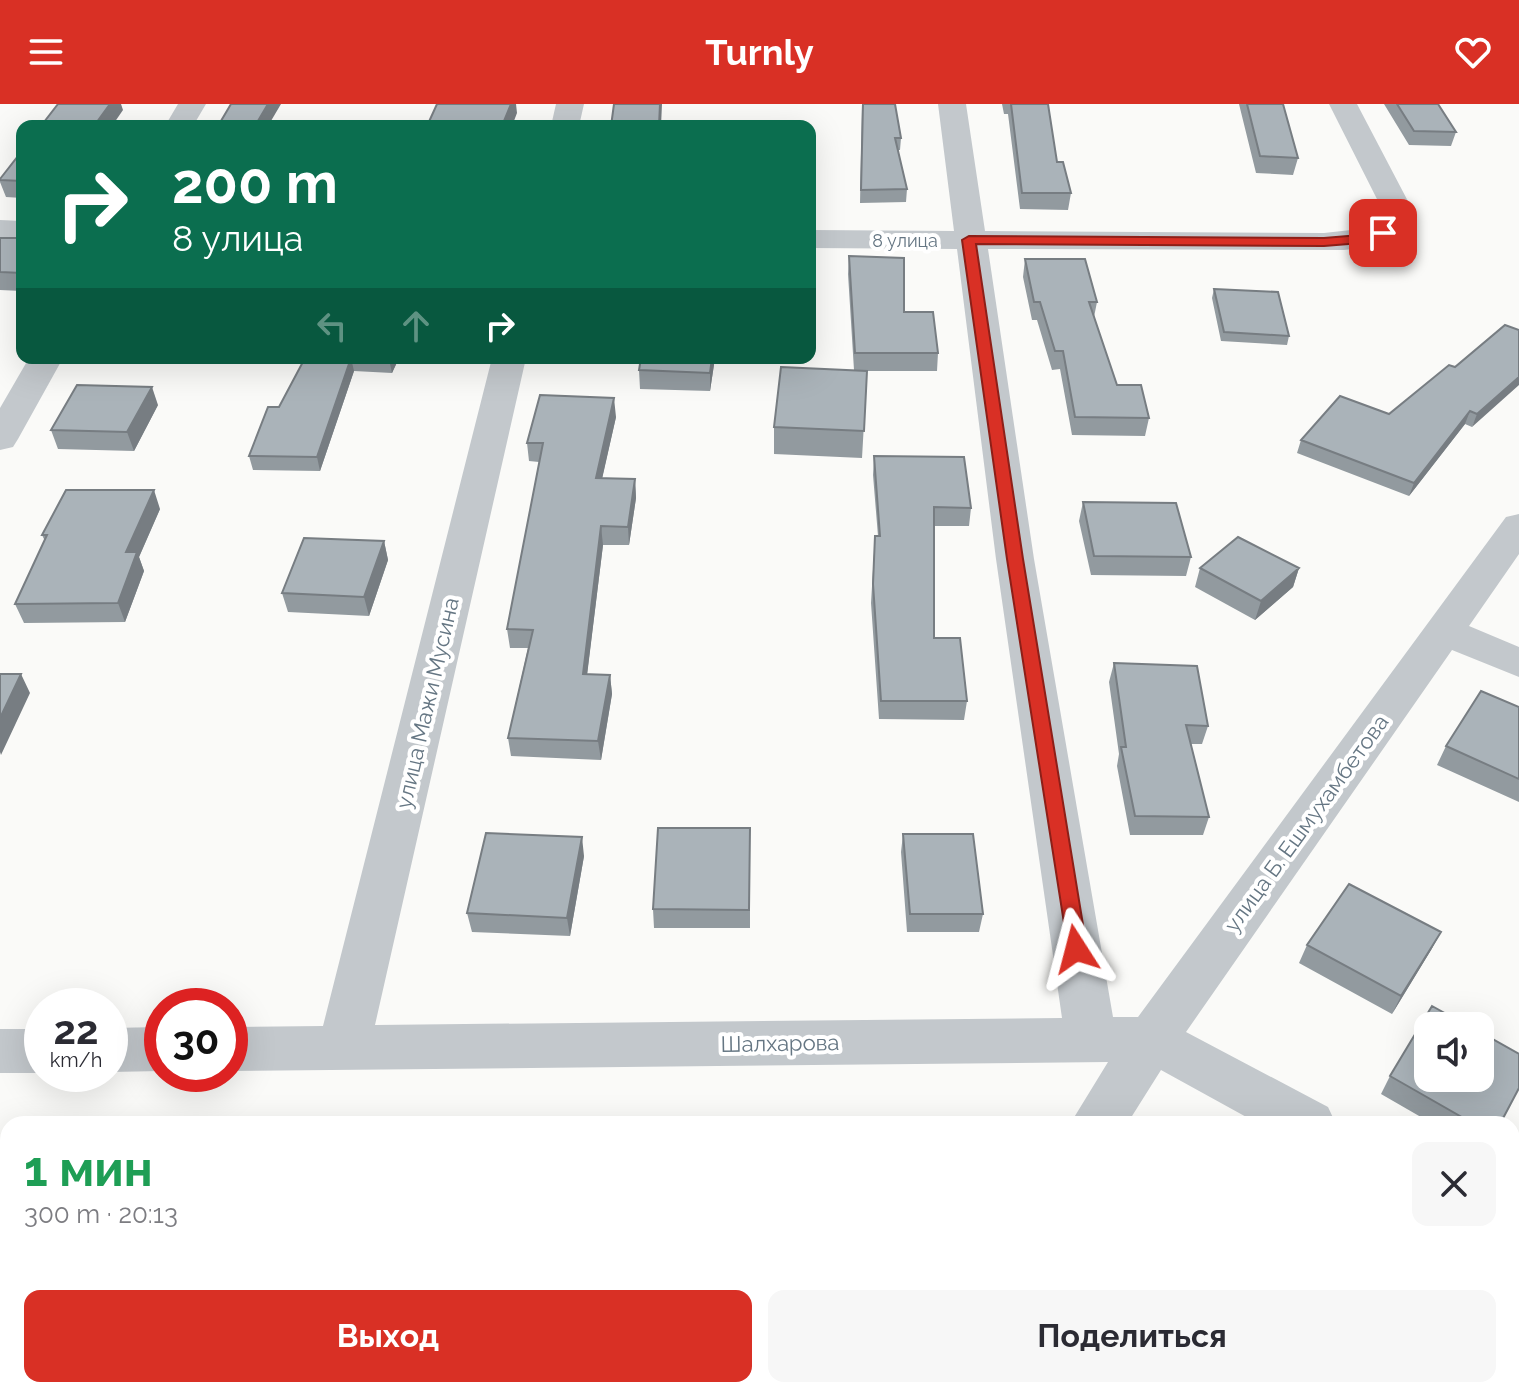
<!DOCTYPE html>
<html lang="ru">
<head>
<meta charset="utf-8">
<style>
	body { margin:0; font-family:Raleway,sans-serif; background:#f7f7f7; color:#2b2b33; height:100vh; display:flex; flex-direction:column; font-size:30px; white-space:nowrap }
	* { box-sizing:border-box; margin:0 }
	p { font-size:26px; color:#7c7c81 }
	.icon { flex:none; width:44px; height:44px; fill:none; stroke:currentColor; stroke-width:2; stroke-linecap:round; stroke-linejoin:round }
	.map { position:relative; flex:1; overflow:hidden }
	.panel { position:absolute; left:0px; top:1012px; width:1520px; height:282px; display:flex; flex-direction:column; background:#fff; border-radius:24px 24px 0 0; box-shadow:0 8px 32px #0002 }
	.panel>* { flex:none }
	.banner { position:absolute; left:16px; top:16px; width:800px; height:244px; border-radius:16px; box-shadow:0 8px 32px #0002; background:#0b6e4f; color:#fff; overflow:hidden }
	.fabs { position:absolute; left:1414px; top:908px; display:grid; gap:16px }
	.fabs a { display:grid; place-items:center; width:80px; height:80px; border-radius:16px; background:#fff; box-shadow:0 8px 32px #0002; font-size:40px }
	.speed { position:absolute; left:24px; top:884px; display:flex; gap:16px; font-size:40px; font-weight:700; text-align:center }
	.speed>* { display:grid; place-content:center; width:104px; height:104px; border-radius:50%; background:#fff; box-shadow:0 8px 32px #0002; line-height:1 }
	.speed small { font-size:20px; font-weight:400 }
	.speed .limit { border:12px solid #d22; background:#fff; color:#111 }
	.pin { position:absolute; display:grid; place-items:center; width:68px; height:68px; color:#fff; margin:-34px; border-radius:16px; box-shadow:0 4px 12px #0006 }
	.me { position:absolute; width:88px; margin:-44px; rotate:351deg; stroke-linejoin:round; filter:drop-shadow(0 0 6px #0008) }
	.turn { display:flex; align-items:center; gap:28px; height:168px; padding:0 24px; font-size:36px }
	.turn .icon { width:104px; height:104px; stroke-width:2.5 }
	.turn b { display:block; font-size:56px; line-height:68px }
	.lanes { display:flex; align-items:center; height:76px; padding:0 24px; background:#0003; justify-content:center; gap:40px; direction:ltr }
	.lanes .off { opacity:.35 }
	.round { display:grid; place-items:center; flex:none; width:84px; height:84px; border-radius:16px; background:#f7f7f7 }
	.head { display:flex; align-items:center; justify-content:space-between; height:136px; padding:0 24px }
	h1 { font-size:48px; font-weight:700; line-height:60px; color:#1e9e55 }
	.cta { display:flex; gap:16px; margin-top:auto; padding:16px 24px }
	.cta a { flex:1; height:92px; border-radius:16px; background:#d93025; color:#fff; font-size:32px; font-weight:700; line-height:92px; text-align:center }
	.cta a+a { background:#f7f7f7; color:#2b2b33 }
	header { display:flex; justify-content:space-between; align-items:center; height:104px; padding:0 24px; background:#d93025; color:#fff; font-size:36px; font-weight:700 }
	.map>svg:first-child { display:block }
</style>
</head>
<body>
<header><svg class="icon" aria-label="menu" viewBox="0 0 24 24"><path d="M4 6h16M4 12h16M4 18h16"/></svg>Turnly<svg class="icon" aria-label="heart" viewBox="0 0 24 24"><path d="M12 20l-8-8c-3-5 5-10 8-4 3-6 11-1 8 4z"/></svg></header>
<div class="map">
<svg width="1519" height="1293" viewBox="0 0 1519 1293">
	<rect width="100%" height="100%" fill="#fafaf8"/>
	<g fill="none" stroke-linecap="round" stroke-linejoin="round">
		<path fill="#c3c8cc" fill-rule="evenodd" d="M178 0H206L193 22H165Z
			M556 0H584L579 22H551Z
			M938 0H966L985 127 1324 129 1360 125 1380 115 1381 103 1329 0H1357L1411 103 1410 118C1396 139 1367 143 1344 146L988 145 1034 455 1113 913H1138L1506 413 1519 410V450L1469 522 1519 543V573L1452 546 1186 928 1328 1003 1336 1020H1259L1161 966 1127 1020H1070L1108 958 230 967V923L323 922 492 254H526L375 921 1062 914 996 455 957 145 810 144V126L954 127Z
			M0 116 22 117V135L0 134Z
			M29 254H63L18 335 13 343 0 346V304Z
			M162 923V967L110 968V924Z
			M0 925H42V969H0Z
			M1512 1103 1519 1106V1161L1512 1158Z
			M895 1286H957L954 1293H893Z"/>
	</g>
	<path fill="#929a9f" d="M862 0 901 34 900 46H898L907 85 906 98 860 99Z
		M1002 0H1048L1057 58 1071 89 1068 106 1020 105 1008 10H1004Z
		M1239 0H1283L1298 54 1293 71 1256 69Z
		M1384 0H1438L1456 28 1451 42 1409 41Z
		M22 47V94L6 93 0 78V75Z
		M0 134H22V187L0 186Z
		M849 152 904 208 938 249 937 267H867L862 354 774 350V323L854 266 848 170Z
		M1025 155 1097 198 1094 213 1117 281 1149 314 1145 332 1072 331 1060 265 1052 266 1037 216H1032L1023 173Z
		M1214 185 1289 232 1287 241 1221 237 1212 194Z
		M1519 226 1472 323 1465 320 1409 392 1297 349 1301 336 1389 310 1455 263Z
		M305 254H399L392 269 354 267 320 367 253 366 249 352 279 303Z
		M641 254H715L710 287 640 285 639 266Z
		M158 301 134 347 58 345 51 326Z
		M616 313 602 374 635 375 636 394 629 441H603L587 570 610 571 612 590 601 656 511 652 508 634 528 544H510L507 525 539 358 529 357 527 339Z
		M874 352 971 404 969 422H934V534L967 597 964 616 879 615 871 499 875 432H878L873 371Z
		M1083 398 1191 453 1186 472 1091 471 1079 417Z
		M160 405 139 453 144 467 125 518 24 519 15 500 45 437 42 431Z
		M384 437 388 456 369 512 288 508 282 489Z
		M1200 464H1299L1293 483 1255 516 1195 483Z
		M1114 559 1208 622 1202 640H1191L1209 713 1203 731H1130L1117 662 1119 650 1109 578Z
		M1519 603V698L1437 661 1446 642Z
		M750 724V824H654L653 805Z
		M903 730 983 810 979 828H907L901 748Z
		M584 752 570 832 472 828 467 809Z
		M1441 828 1431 846 1392 910 1299 859 1307 841Z
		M1390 972 1500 1020H1433L1381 990Z
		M1354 1286H1512L1519 1293H1364Z"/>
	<path fill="#777d82" d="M110 0H121L123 6 112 22H94Z
		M268 0H281L268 22H255Z
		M511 0H516L517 9 512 22H502Z
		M660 0H662L661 22H659Z
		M351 254 354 267 320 367 317 353Z
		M390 254H399L392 269 389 255Z
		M712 254H715L710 287V269Z
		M1519 273V281L1472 323 1477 310Z
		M152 283 158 301 134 347 127 328Z
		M614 294 616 313 598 393 596 374Z
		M1470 307 1465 320 1409 392 1414 379Z
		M635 375 636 394 629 441 628 423Z
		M154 386 160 405 139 453 144 467 125 518 118 499 126 448Z
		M601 422 603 441 585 588 583 570Z
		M384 437 388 456 369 512 364 493Z
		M1299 464 1293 483 1255 516 1261 497Z
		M21 570 30 589 1 651 0 648V614Z
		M610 571 612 590 601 656 598 637Z
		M582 733 584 752 570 832 567 814Z
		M1441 828 1431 846 1392 910 1401 892Z"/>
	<path fill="#aab3b9" stroke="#777d82" stroke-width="2" d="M58 0H110L94 22H41Z
		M231 0H268L255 22H218Z
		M437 0H511L502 22H427Z
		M614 0H660L659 22H611Z
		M863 0H895L901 34H895L907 85 861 86Z
		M1011 0H1048L1057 58H1063L1071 89H1022Z
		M1247 0H1283L1298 54 1260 52Z
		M1397 0H1438L1456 28 1414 27Z
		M22 47V77L0 76V75Z
		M0 134H22V169L0 168Z
		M849 152 904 154V208H933L938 249H855Z
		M1025 155H1085L1097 198H1089L1117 281H1141L1149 314 1075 313 1063 247H1055L1040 198H1034Z
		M1214 185 1278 188 1289 232 1224 228Z
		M1505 221 1519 226V273L1477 310 1470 307 1414 379 1301 336 1340 292 1389 310 1449 261 1455 263Z
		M305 254H351L317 353 249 352 268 303H279Z
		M641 254H712L710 269 639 266Z
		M781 263 867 267 864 327 774 323Z
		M77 281 152 283 127 328 51 326Z
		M540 291 614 294 596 374 635 375 628 423 601 422 583 570 610 571 598 637 508 634 533 526 507 525 543 339H527Z
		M874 352 964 353 971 404 934 403V534H960L967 597H881L873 480 875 432H880Z
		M66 386H154L126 448H137L118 499 15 500 47 431H42Z
		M1083 398 1176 399 1191 453 1094 452Z
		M1238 433 1299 464 1261 497 1200 464Z
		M304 434 384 437 364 493 282 489Z
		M1114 559 1197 562 1208 622 1186 621 1209 713 1135 712 1121 643H1126Z
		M0 570H21L0 614Z
		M1481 587 1519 603V675L1446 642Z
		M658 724H750L749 806 653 805Z
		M486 729 582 733 567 814 467 809Z
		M903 730H973L983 810H910Z
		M1349 780 1441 828 1401 892 1307 841Z
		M1432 902 1468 922H1428V974H1480V928L1519 950V984L1500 1020H1474L1390 972Z
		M1512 1236 1519 1240V1293H1405L1395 1286H1512Z"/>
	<path fill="#d93025" stroke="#8d1f18" stroke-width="2" d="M1383 125 1389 129 1387 131 1361 139 1324 142 976 140 1023 455 1087 845 1084 851 1076 854 1069 851 1007 455 962 136 969 132 1324 134 1360 131Z"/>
	<g text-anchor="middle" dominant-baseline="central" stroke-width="8" stroke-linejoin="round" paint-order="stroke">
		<g font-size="18" fill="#657683" stroke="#fff">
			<text x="905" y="136">8 улица</text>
		</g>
		<g font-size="22" fill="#657683" stroke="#fff">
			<text transform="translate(427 599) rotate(-77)">улица Мажи Мусина</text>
			<text transform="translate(1306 719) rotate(-54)">улица Б. Ешмухамбетова</text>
			<text transform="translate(780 939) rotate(-1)">Шалхарова</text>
		</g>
	</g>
</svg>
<div class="fabs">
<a><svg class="icon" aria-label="sound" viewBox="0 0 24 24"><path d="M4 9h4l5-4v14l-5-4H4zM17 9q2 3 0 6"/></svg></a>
</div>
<div class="speed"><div>22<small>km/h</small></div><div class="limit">30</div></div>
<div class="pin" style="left:1383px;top:129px;background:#d93025"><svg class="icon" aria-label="arrive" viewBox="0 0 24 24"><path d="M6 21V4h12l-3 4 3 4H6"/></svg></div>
<svg class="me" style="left:1076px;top:845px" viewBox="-20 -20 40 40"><path d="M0-17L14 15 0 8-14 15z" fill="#d93025" stroke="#fff" stroke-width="4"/></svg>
<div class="banner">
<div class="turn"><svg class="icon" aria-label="right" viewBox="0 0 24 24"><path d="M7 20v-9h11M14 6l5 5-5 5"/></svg><div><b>200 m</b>8 улица</div></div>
<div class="lanes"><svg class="icon off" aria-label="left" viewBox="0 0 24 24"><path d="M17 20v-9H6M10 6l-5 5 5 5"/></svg><svg class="icon off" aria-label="ahead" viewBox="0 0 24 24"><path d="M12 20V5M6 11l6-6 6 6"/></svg><svg class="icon" aria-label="right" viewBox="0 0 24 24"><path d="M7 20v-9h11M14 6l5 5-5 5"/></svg></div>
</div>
<section class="panel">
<div class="head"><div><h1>1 мин</h1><p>300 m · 20:13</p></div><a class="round"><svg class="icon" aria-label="close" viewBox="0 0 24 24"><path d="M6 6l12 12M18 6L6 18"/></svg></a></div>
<div class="cta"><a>Выход</a><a>Поделиться</a></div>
</section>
</div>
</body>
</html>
